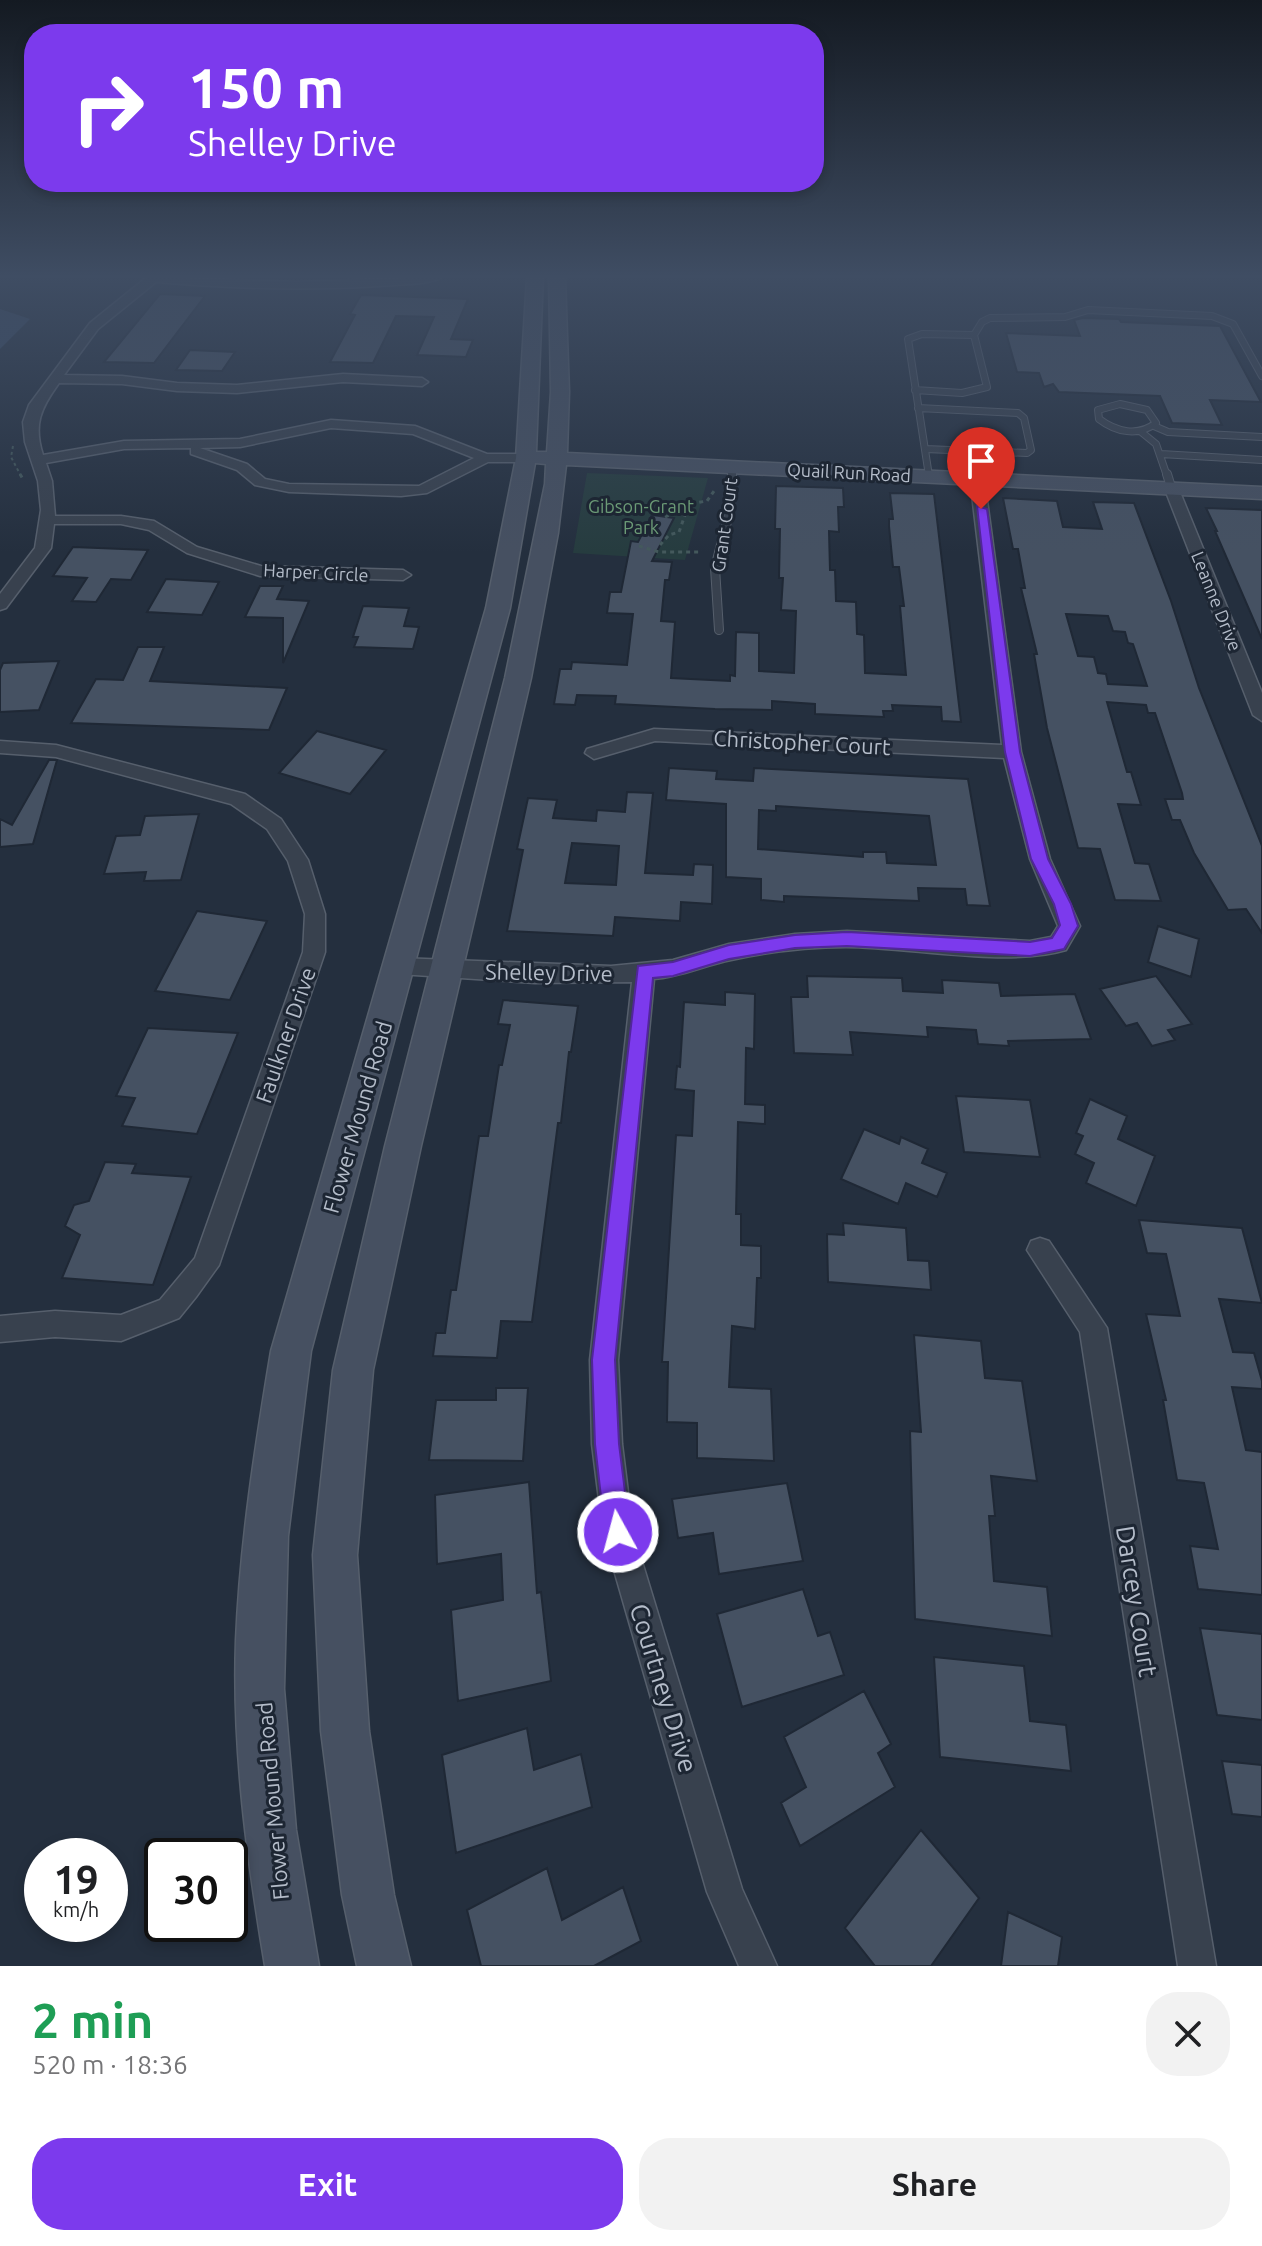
<!DOCTYPE html>
<html lang="en">
<head>
<meta charset="utf-8">
<style>
	body { margin:0; font-family:Ubuntu,sans-serif; background:#f2f2f2; color:#202124; height:100vh; display:flex; flex-direction:column; font-size:30px; white-space:nowrap }
	* { box-sizing:border-box; margin:0 }
	p { font-size:26px; color:#757577 }
	.icon { flex:none; width:44px; height:44px; fill:none; stroke:currentColor; stroke-width:2; stroke-linecap:round; stroke-linejoin:round }
	.map { position:relative; height:1966px; overflow:hidden }
	.sheet { display:flex; flex-direction:column; background:#fff; flex:1 }
	.sheet>* { flex:none }
	.banner { position:absolute; left:24px; top:24px; width:800px; height:168px; border-radius:32px; box-shadow:0 4px 12px #0003; background:#7c3aed; color:#fff; overflow:hidden }
	.speed { position:absolute; left:24px; top:1838px; display:flex; gap:16px; font-size:40px; font-weight:700; text-align:center }
	.speed>* { display:grid; place-content:center; width:104px; height:104px; border-radius:50%; background:#fff; box-shadow:0 4px 12px #0003; line-height:1 }
	.speed small { font-size:20px; font-weight:400 }
	.speed .limit { border:4px solid #111; border-radius:12px; background:#fff; color:#111 }
	.pin { position:absolute; display:grid; place-items:center; width:68px; height:68px; color:#fff; margin:-82px -34px; border-radius:50% 50% 50% 0; rotate:-45deg; box-shadow:0 0 8px #0007 }
	.pin .icon { rotate:45deg }
	.me { position:absolute; width:88px; margin:-44px; rotate:353deg; stroke-linejoin:round; filter:drop-shadow(0 0 6px #0008) }
	.turn { display:flex; align-items:center; gap:28px; height:168px; padding:0 32px; font-size:36px }
	.turn .icon { width:104px; height:104px; stroke-width:2.5 }
	.turn b { display:block; font-size:56px; line-height:68px }
	.round { display:grid; place-items:center; flex:none; width:84px; height:84px; border-radius:32px; background:#f2f2f2 }
	.overview { display:flex; align-items:center; justify-content:space-between; height:136px; padding:0 32px }
	h1 { font-size:48px; font-weight:700; line-height:60px; color:#1e9e55 }
	.action { display:flex; gap:16px; margin-top:auto; padding:16px 32px }
	.action a { flex:1; height:92px; border-radius:32px; background:#7c3aed; color:#fff; font-size:32px; font-weight:700; line-height:92px; text-align:center }
	.action a+a { background:#f2f2f2; color:#202124 }
	.map>svg:first-child { display:block }
</style>
</head>
<body>
<div class="map">
<svg width="1262" height="1966" viewBox="0 0 1262 1966">
	<rect width="100%" height="100%" fill="#242f3e"/>
	<path fill="#263c3f" d="M587 473 708 478 685 560 573 553Z"/>
	<path fill="#394c67" d="M0 309 30 319 0 349Z"/>
	<path fill="#455162" stroke="#1f2835" stroke-width="2" fill-rule="evenodd" d="M160 294 205 296 154 363 104 362Z
		M361 295 468 299 451 339 473 340 466 357 417 355 434 317 396 316 373 363 330 362 355 315 350 314Z
		M1083 318 1119 319 1121 322 1220 326 1261 402 1210 400 1222 425 1172 423 1160 396 1059 392 1053 384 1044 387 1039 373 1017 372 1006 333 1080 336 1074 320Z
		M190 350 235 352 222 371 176 370Z
		M776 486 843 488 844 507H838L839 532 829 531 830 570H835L836 601 856 602 857 634 864 635 865 673 906 675 900 606H904L899 567H893L889 526V519H893L890 493 934 494 961 722 942 721 941 707 892 705 893 711H883L884 717 815 714V704L772 701V710L715 709 615 704 616 696 577 695 575 705 554 704 560 669H571L572 662 627 665 633 614 607 613 610 592H621L631 541 638 542 652 515 674 518 652 561 672 562 669 580H665L661 621 675 622 671 678 730 681V675L735 676 736 632 759 633V671L794 673 796 611 781 610 783 578H779L780 529H775Z
		M1003 498 1057 501 1063 527 1102 529 1093 502 1134 503 1171 601 1199 688 1262 846V933L1246 909 1228 910 1194 853 1180 820H1172L1165 799H1183L1182 793 1155 713H1148L1146 705 1107 702 1127 772H1131L1141 805 1118 804 1135 863 1149 864 1161 901 1115 900 1100 849 1078 848 1047 728 1034 654H1037L1021 588H1025L1018 549H1013ZM1066 614 1108 616 1113 631 1125 632 1128 643 1133 644 1147 686 1108 684 1106 674 1098 673 1094 657 1078 656Z
		M1206 508 1262 510V639L1215 531H1217Z
		M73 547 148 550 131 580 111 579 96 602 72 601 87 578 53 576Z
		M166 579 219 582 202 615 147 612Z
		M260 586H283L277 599 309 601 283 663V618L245 617Z
		M363 606 409 608 404 626 419 627 413 649 354 647 358 637H353Z
		M138 647H164L150 681 287 688 269 730 71 723 96 679 123 680Z
		M59 661 39 710 0 712V670L3 663Z
		M317 731 386 750 350 794 279 773Z
		M49 760H57L33 844 0 847V819L12 825Z
		M669 768 717 771 716 779 753 781 754 768 968 779 990 906 967 905 965 889 918 888 919 901 784 896V902L761 900V879L726 877V804L666 800ZM776 806 929 816 936 865 887 863 886 852H863V857L758 849 759 810 776 811Z
		M627 792 653 793 645 873 693 875 694 864 713 865 712 904 681 902 680 921 615 917 613 936 507 931 523 850 517 849 528 798 557 800 553 818 596 821 597 810 625 812ZM572 843 619 846 616 885 565 883Z
		M199 814 181 880 144 881 146 872 104 874 116 836 140 835 145 816Z
		M197 911 267 921 230 1000 155 991Z
		M1158 926 1199 939 1191 977 1148 962Z
		M807 976 902 978 903 991 943 993 942 980 999 983 1001 996 1075 994 1091 1039 1008 1041 1009 1046 978 1044 976 1030 927 1027 928 1037 850 1032 853 1055 794 1053 791 997H808Z
		M1156 976 1192 1024 1168 1030 1175 1040 1152 1046 1137 1023 1126 1026 1100 989Z
		M725 992 755 994 754 1049 746 1048 745 1104 765 1105V1124L738 1122 736 1214H741V1245L761 1246V1278H757L755 1329 732 1326 729 1387 771 1389 774 1461 697 1458V1423L667 1422 668 1362H662L676 1135 692 1136 694 1091 675 1089 677 1066 680 1067 684 1002 725 1005Z
		M503 1000 578 1006 571 1052H569L561 1123H558L532 1322 501 1321 497 1358 433 1356 436 1333H445L451 1290H456L479 1136H488L499 1065H502L510 1025 498 1024Z
		M148 1028 238 1033 197 1134 122 1126 135 1098 116 1096Z
		M956 1096 1030 1100 1040 1157 964 1152Z
		M1090 1099 1127 1116 1118 1139 1155 1156 1136 1206 1086 1183 1094 1163 1075 1154 1083 1136 1076 1133Z
		M864 1129 899 1144 901 1137 928 1149 922 1163 947 1173 937 1197 906 1183 898 1204 841 1179Z
		M105 1162 136 1164 132 1173 191 1177 153 1285 62 1278 80 1235 65 1226 74 1205 89 1201Z
		M1139 1220 1242 1228 1262 1303 1219 1299 1233 1352 1254 1353 1262 1381V1389L1232 1387 1246 1450 1262 1452V1595L1198 1589 1190 1546 1218 1549 1204 1483 1177 1480 1163 1400H1166L1146 1314 1180 1316 1166 1254 1147 1253Z
		M843 1223 906 1228 908 1260 929 1261 931 1290 828 1282 827 1234 844 1235Z
		M914 1335 981 1341 985 1378 1022 1381 1037 1481 991 1476 995 1516H989L994 1581 1047 1587 1052 1636 915 1619 910 1431 921 1432Z
		M496 1388H528L523 1461 429 1460 436 1400H496Z
		M529 1482 537 1593 541 1592 551 1681 458 1701 451 1610 503 1600 501 1554 437 1564 435 1495Z
		M787 1483 803 1561 719 1574 713 1533 678 1538 672 1499Z
		M803 1589 818 1636 830 1632 844 1675 742 1707 717 1614Z
		M1200 1628 1262 1634V1720L1217 1715Z
		M934 1657 1024 1666 1030 1721 1066 1725 1071 1771 940 1757Z
		M864 1691 891 1744 878 1753 895 1787 800 1846 781 1803 806 1787 784 1737Z
		M527 1728 534 1770 581 1754 592 1807 456 1853 442 1755Z
		M1222 1761 1262 1765V1817L1232 1814Z
		M921 1830 979 1898 931 1966H875L845 1928Z
		M547 1868 562 1920 623 1887 641 1941 594 1966H481L467 1910Z
		M1008 1912 1062 1937 1058 1966H1001Z"/>
	<g fill="none" stroke-linecap="round" stroke-linejoin="round">
		<defs>
			<path id="lane-far1" d="M915 390 962 393 987 387 974 335 982 322 990 318 1065 317 1088 310 1212 316 1233 324 1262 376
				M1120 404 1147 410 1156 423C1138 437 1116 432 1099 419L1098 410Z
				M918 408 1018 413 1024 418 1031 450 1027 453 925 449
				M1154 426 1168 432 1262 437
				M1140 431 1156 444 1167 476
				M1161 454 1262 460
				M732 476V467
				M929 476 908 339 922 334 974 335"/>
			<path id="lane" d="M1167 474 1171 487
				M719 630 715 568 730 510 732 474"/>
			<path id="street" d="M147 277 296 282 442 277C431 284 409 284 395 285 315 291 236 289 156 282L98 329 64 375 122 376 177 383 237 385 343 374 422 378 428 382 422 386 343 382 237 393 177 391 122 384 59 383C41 408 33 424 43 455L124 441 240 439 331 420 415 426 487 454H526L533 458 526 462H488L427 493 401 496 289 492 255 485 237 470 191 454V448L124 449 46 463 52 481 55 516H121L154 521 197 547 261 566 403 570 411 575 403 580 260 576 187 553 149 530 121 524H54L51 548 6 608 0 610V594L35 548 41 510 38 481 25 442 23 422 29 405 90 323ZM331 428 413 434 474 458 419 486 289 484 265 479 247 464 200 448 240 447Z
				M977 474 984 478 1021 752 1050 859 1080 926 1066 950C1007 968 910 947 846 947 808 947 768 952 731 960 705 965 681 977 654 979L618 1360 622 1444 633 1532 742 1889 777 1966H739L707 1892 603 1532 592 1444 590 1360 632 982 535 983 399 974 391 972 388 966 391 960 399 958 611 966 673 960 729 944 795 934 847 931 1030 941 1051 937 1058 926 1030 859 1004 758 655 741 594 759 585 753 587 749 654 729 1002 745 970 478Z
				M1171 483 1178 487 1262 693V721L1253 715 1164 487Z
				M0 741 56 745 245 794 281 819 308 860 325 914V952L219 1265 196 1297 179 1318 121 1341 55 1337 0 1342V1316L55 1311 121 1315 160 1300 195 1258 303 952 305 914 288 861 267 829 231 804 56 757 0 753Z
				M1040 1238 1049 1241 1107 1328 1216 1966H1178L1080 1332 1027 1250 1031 1241Z"/>
			<path id="secondary" d="M527 277H543L536 452H547L551 392 549 277H565L569 392 567 453 1262 487V499L566 465 558 533 531 678 421 1146 373 1370 357 1555 369 1731 394 1895 411 1966H357L342 1895 321 1731 313 1555 333 1370 385 1146 505 678 545 484 546 464 535 463 510 608 311 1351 307 1382 288 1536 284 1689 296 1830 319 1966H265C247 1859 232 1749 236 1640 240 1543 255 1447 271 1351L486 608 516 458Z"/>
		</defs>
		<use href="#lane-far1" stroke="#565f6c" stroke-width="8"/>
		<use href="#lane" stroke="#565f6c" stroke-width="10"/>
		<use href="#street" stroke="#565f6c" stroke-width="3"/>
		<use href="#secondary" stroke="#565f6c" stroke-width="3"/>
		<path stroke="#44595c" stroke-width="2" stroke-dasharray="3 3" stroke-linecap="butt" d="M13 446 11 457 21 476"/>
		<path stroke="#44595c" stroke-width="3" stroke-dasharray="4 4" stroke-linecap="butt" d="M20 474 24 481
			M665 517 674 513 685 514
			M660 545 669 535 679 532 689 504 707 501 714 491
			M639 546 659 552H700"/>
		<use href="#lane-far1" stroke="#38414e" stroke-width="6"/>
		<use href="#lane" stroke="#38414e" stroke-width="8"/>
		<use href="#street" fill="#38414e" fill-rule="evenodd"/>
		<use href="#secondary" fill="#465061" fill-rule="evenodd"/>
	</g>
	<linearGradient id="sky" x2="0" y2="1"><stop stop-color="#141a22"/><stop offset="0.5" stop-color="#3f4d63"/><stop offset="1" stop-color="#3f4d63" stop-opacity="0"/></linearGradient>
	<rect width="1262" height="552" fill="url(#sky)"/>
	<path fill="#7c3aed" stroke="#51269a" stroke-width="2" d="M977 506 987 509 1020 752 1048 859 1071 904 1078 926 1064 949 1030 956 847 946 795 948 729 959 673 976 653 978 615 1360 619 1444 630 1532 627 1541 618 1545 609 1541 605 1532 595 1444 592 1360 638 966 673 962 729 945 795 935 847 932 1030 942 1052 938 1060 925 1054 904 1031 859 1005 752Z"/>
	<g text-anchor="middle" dominant-baseline="central" stroke-width="6" stroke-linejoin="round" paint-order="stroke">
		<g font-size="18" fill="#b4bcc9" stroke="#1d2633">
			<text transform="translate(849 472) rotate(3)">Quail Run Road</text>
			<text transform="translate(724 525) rotate(-82)">Grant Court</text>
			<text transform="translate(316 572) rotate(3)">Harper Circle</text>
			<text transform="translate(1217 601) rotate(68)">Leanne Drive</text>
		</g>
		<g font-size="18" fill="#6b9a76" stroke="#1d2633">
			<text x="641" y="506">Gibson-Grant<tspan x="641" dy="21">Park</tspan></text>
		</g>
		<g font-size="22" fill="#b4bcc9" stroke="#1d2633">
			<text transform="translate(802 742) rotate(3)">Christopher Court</text>
			<text transform="translate(549 972) rotate(1)">Shelley Drive</text>
			<text transform="translate(285 1035) rotate(-71)">Faulkner Drive</text>
			<text transform="translate(357 1117) rotate(-74)">Flower Mound Road</text>
			<text transform="translate(272 1801) rotate(-95)">Flower Mound Road</text>
		</g>
		<g font-size="26" fill="#b4bcc9" stroke="#1d2633">
			<text transform="translate(1137 1601) rotate(81)">Darcey Court</text>
			<text transform="translate(664 1688) rotate(73)">Courtney Drive</text>
		</g>
	</g>
</svg>
<div class="speed"><div>19<small>km/h</small></div><div class="limit">30</div></div>
<div class="pin" style="left:981px;top:509px;background:#d93025"><svg class="icon" aria-label="arrive" viewBox="0 0 24 24"><path d="M6 21V4h12l-3 4 3 4H6"/></svg></div>
<svg class="me" style="left:618px;top:1532px" viewBox="-20 -20 40 40"><circle r="17" fill="#7c3aed" stroke="#fff" stroke-width="3"/><path d="M0-11L8 9 0 5-8 9z" fill="#fff"/></svg>
<div class="banner">
<div class="turn"><svg class="icon" aria-label="right" viewBox="0 0 24 24"><path d="M7 20v-9h11M14 6l5 5-5 5"/></svg><div><b>150 m</b>Shelley Drive</div></div>
</div>
</div>
<section class="sheet">
<div class="overview"><div><h1>2 min</h1><p>520 m · 18:36</p></div><a class="round"><svg class="icon" aria-label="close" viewBox="0 0 24 24"><path d="M6 6l12 12M18 6L6 18"/></svg></a></div>
<div class="action"><a>Exit</a><a>Share</a></div>
</section>
</body>
</html>
